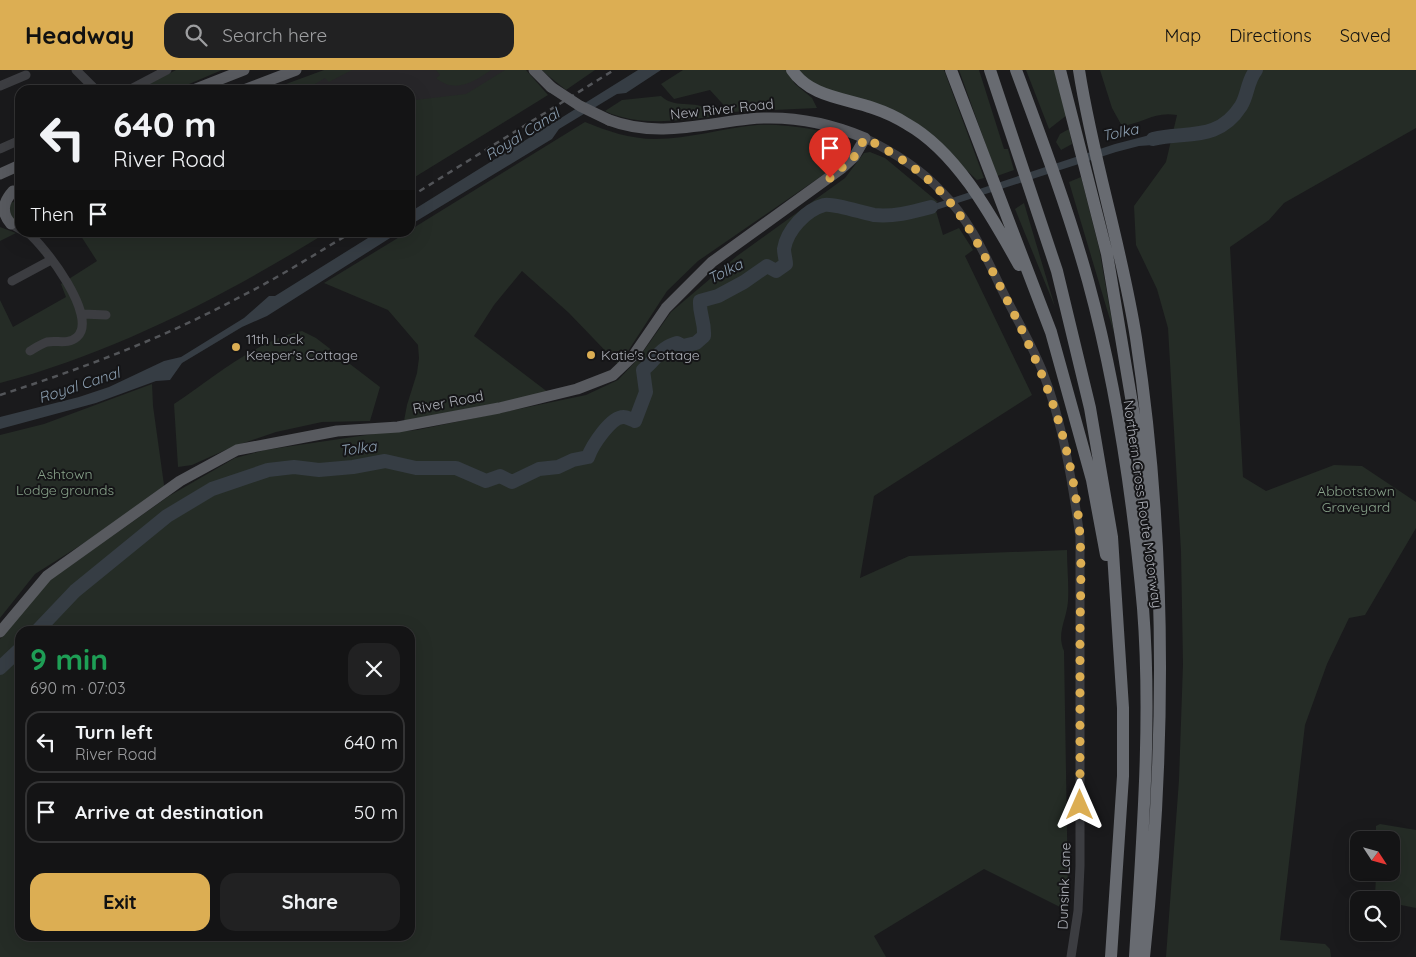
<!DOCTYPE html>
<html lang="en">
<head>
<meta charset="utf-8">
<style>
	body { margin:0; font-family:Quicksand,sans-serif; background:#212122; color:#f1f3f6; height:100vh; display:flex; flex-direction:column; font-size:19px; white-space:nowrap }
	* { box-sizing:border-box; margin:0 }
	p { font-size:16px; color:#9d9ea0 }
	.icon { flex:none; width:28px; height:28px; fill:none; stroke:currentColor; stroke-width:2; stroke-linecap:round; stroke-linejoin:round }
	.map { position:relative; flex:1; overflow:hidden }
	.sheet { position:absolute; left:15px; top:556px; width:400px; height:315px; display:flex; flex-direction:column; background:#141415; border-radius:15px; box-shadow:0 5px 20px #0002,0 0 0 1px #333334 }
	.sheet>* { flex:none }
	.banner { position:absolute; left:15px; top:15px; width:400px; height:152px; border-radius:15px; box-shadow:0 5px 20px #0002,0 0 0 1px #333334; background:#141415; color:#f1f3f6; overflow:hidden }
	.needle { width:32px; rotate:126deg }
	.fabs { position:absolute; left:1350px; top:761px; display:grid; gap:10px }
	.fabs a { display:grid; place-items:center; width:50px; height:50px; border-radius:10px; background:#141415; box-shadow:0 5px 20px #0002,0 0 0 1px #333334; font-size:25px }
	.pin { position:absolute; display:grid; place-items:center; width:42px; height:42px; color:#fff; margin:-51px -21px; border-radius:50% 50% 50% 0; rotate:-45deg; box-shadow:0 0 5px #0007 }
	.pin .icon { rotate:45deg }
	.me { position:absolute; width:55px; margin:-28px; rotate:0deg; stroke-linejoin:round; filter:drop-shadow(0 0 4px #0008) }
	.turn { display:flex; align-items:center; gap:18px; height:105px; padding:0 15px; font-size:22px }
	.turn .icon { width:65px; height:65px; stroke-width:2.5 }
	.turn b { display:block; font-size:35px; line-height:42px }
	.then { display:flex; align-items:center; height:48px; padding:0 15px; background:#0003; gap:10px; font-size:19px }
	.round { display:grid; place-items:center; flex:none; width:52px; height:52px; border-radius:15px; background:#212122 }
	.overview { display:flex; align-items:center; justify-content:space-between; height:85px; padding:0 15px }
	h1 { font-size:30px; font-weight:700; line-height:38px; color:#1e9e55 }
	.action { display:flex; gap:10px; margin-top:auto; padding:10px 15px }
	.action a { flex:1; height:58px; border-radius:15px; background:#dcae53; color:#111; font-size:20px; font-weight:700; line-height:58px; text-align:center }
	.action a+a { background:#212122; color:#f1f3f6 }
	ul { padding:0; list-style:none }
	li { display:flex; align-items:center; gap:15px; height:62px; margin:0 10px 8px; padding:0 5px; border:2px solid #333334; border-radius:15px }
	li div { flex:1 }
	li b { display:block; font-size:19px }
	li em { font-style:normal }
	header { display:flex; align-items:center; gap:30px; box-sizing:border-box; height:70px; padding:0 25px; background:#dcae53; color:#111 }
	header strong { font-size:24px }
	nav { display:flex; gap:28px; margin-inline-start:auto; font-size:18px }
	.search { width:350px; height:45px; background:#212122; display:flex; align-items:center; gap:12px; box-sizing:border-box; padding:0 18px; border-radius:15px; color:#9d9ea0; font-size:19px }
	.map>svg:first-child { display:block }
</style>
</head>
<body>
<header>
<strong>Headway</strong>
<div class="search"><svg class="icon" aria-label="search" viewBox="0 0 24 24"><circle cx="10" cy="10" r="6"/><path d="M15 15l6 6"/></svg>Search here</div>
<nav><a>Map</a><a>Directions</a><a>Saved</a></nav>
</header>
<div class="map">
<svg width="1416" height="887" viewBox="0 0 1416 887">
	<rect width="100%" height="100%" fill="#1a1a1c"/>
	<path fill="#272629" d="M334 0H520L479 32 410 44V20H291Z"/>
	<path fill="#252c26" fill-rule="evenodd" d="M176 0H222L175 20H137Z
		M324 0H352L329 12 325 8 305 20H283L286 14Z
		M436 0H491C474 12 455 24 436 8L440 5Z
		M505 0H526L548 25 410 110V34L415 30 466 24Z
		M541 0H595L566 20Z
		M683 0H786L795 14 812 28 817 38 730 42 710 20 674 29 661 14Z
		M797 0H944L984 108 977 110 932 68 814 14Z
		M959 0H979L1004 79H1008L1014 100 997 106Z
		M1026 0H1054L1067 45 1049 59Z
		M1100 0H1416V58L1284 133 1269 150 1230 177 1243 407 1266 421 1334 395 1362 396 1416 432V458L1365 545 1349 548 1327 594 1305 655 1280 870 1325 874 1330 879 1331 887H1166L1179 710 1183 594 1181 481 1168 258 1157 219 1136 175 1134 136 1166 92 1177 45C1154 41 1144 53 1122 56L1112 38Z
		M661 26C677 41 699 27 713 44L710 47C676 51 636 56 605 41L622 30Z
		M585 52C607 61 630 69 655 69 690 69 722 58 757 55 777 53 839 59 851 75V80L836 96 698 191 667 221 619 295 569 243 522 201 494 235 474 266 549 323 404 351 407 335 417 303 419 288 418 275 388 240 324 213 406 163 410 162V160Z
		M1069 59 1072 74 1061 80 1056 72 1060 64Z
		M870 82 885 88 938 132 934 134 943 165 959 158 973 180 965 186 1032 325 874 426 860 508 909 486 1067 480C1067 497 1069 515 1068 531 1067 549 1056 563 1064 581L1068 822 1066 840 984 799 874 866 886 887H0V569L50 510 169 426 235 388 265 380 380 363 417 360 586 325 618 310 638 289 671 242 737 186 845 108 864 83ZM20 561H410V866H20Z
		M1081 107 1099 178 1114 263 1069 112Z
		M20 129V151L13 149 9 140 11 133Z
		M1024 133 1055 237 1015 139Z
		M0 157 16 163 0 171Z
		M79 163H326C226 225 114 283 0 313V230L13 257 66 227 61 214 97 191Z
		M302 261 316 268 380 317 370 351 322 352 276 362 232 377 192 395 178 397 174 334C213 308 255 271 302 261Z
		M152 314 153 336 165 422 35 504 0 548V365L44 354Z
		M1380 754 1416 760V838L1391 833V830L1375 829 1376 803 1391 802V770H1376V756Z"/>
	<path fill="#363d44" d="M638 0H661L626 23 617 24 559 59 552 69 410 155V142Z
		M1173 59 1172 67 1153 75 1139 76 1116 82 936 140 913 145V139L934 134 1115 74Z
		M376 163H398L267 246 242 257 182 293 170 310 156 311 96 333 0 359V347L79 327 109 317 164 291 181 287 244 248 269 226H275Z"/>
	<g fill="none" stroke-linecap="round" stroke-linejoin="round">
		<path stroke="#363d44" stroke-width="14" d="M1153 69C1187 61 1218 72 1241 36 1248 25 1247 11 1256 0
			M37 561 75 521 167 446 212 419 268 400 294 397 319 400 353 397 385 391 416 398H456L486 411 500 406 512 412 539 399 558 397 573 390 588 387C592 376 611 346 624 347 627 347 632 350 635 351L646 322 643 300C657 289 659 278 677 273L683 276 696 273 704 266C705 251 699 244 700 231L718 226 744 212 767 196 776 201 786 194C786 190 784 184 784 179 787 160 806 140 824 135 833 133 863 143 874 145 894 147 912 142 931 137
			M0 598 20 579"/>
		<path stroke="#3c3d41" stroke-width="9" d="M76 0 96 20
			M0 16 26 5
			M129 20 167 0
			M865 68C893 82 920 98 942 122 970 150 986 187 1003 222 1016 248 1031 273 1042 300 1063 353 1072 410 1080 467V796L1078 841 1071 887
			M0 79 20 70
			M11 154 20 159
			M27 162C45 176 99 247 77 267 68 275 57 270 47 272 41 274 35 278 30 281
			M12 211 51 190
			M83 244 106 245"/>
		<path stroke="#585a5f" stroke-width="11" d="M534 0 551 17
			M193 20 244 0
			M244 20 296 0
			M0 104 20 95
			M11 154C1 143 3 132 13 121
			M0 562 47 506 180 411 237 380 337 361 398 357 499 338 577 319 613 305 633 286 666 238 712 192 842 98 854 87 865 68C827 52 790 45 749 49 702 54 656 68 609 50"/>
		<path stroke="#686b71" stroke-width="12" d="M792 0C810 27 845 28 873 38 885 42 896 47 907 54 957 82 992 147 1019 195
			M951 0 1051 262 1092 410 1106 485
			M990 0 1057 201 1090 338 1112 467 1123 638V706L1111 887
			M1016 0C1042 70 1068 139 1088 211 1117 317 1133 428 1143 538 1152 652 1142 772 1135 887
			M1060 0 1107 184 1136 357 1145 450 1148 516
			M1079 0C1093 90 1122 178 1136 268 1167 472 1166 682 1144 887"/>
		<path stroke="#535559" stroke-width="2.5" stroke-dasharray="6 5" stroke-linecap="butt" d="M410 127 614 0
			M0 325C81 299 161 269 236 229 276 209 314 185 352 162"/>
		<path stroke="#585a5f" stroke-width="11" d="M551 17 580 36 609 50"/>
	</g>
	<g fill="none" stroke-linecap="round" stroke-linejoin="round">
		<path stroke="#dcae53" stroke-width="9" stroke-dasharray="0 16.2" d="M830 108 854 87 865 68C946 110 965 146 1004 224 1026 267 1046 309 1060 356 1070 391 1078 430 1080 467 1082 501 1080 535 1080 569 1080 624 1080 679 1080 735"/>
	</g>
	<g fill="#dcae53" stroke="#151517" stroke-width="2">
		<circle cx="236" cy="277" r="5"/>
		<circle cx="591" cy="285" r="5"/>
	</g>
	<g text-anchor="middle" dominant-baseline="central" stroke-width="4" stroke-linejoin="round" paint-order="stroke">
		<g font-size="14" fill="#afb2ba" stroke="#151517">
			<text transform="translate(722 39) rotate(-6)">New River Road</text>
			<text transform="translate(448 332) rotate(-11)">River Road</text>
			<text transform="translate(1143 434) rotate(82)">Northern Cross Route Motorway</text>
			<text transform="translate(1064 816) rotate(-88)">Dunsink Lane</text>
		</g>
		<g font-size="14" fill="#afb2ba" stroke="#151517" text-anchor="start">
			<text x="246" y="269">11th Lock<tspan x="246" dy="16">Keeper's Cottage</tspan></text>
			<text x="601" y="285">Katie's Cottage</text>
		</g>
		<g font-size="14" fill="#88a28a" stroke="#151517">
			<text x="65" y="404">Ashtown<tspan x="65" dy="16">Lodge grounds</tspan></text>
			<text x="1356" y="421">Abbotstown<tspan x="1356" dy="16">Graveyard</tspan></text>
		</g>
		<g font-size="15" font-style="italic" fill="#8b9eb0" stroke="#151517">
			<text transform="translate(1120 62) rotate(-12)">Tolka</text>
			<text transform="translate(522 64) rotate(-32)">Royal Canal</text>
			<text transform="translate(725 201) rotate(-27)">Tolka</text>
			<text transform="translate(79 315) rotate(-18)">Royal Canal</text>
			<text transform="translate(358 378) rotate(-8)">Tolka</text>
		</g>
	</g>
</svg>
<div class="fabs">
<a><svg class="needle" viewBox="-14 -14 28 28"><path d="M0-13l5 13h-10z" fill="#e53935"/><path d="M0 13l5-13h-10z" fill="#9d9ea0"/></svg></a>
<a><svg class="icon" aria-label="search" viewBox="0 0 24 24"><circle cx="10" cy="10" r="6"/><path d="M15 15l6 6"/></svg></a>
</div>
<div class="pin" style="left:830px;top:108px;background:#d93025"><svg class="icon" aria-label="arrive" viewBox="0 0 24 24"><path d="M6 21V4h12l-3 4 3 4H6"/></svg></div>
<svg class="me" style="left:1080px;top:735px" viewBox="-20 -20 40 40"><path d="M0-17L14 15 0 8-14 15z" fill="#dcae53" stroke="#fff" stroke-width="4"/></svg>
<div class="banner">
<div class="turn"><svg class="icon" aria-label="left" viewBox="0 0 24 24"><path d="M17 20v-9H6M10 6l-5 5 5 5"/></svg><div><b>640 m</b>River Road</div></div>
<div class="then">Then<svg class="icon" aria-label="arrive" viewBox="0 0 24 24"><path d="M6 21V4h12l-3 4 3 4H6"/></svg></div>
</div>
<section class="sheet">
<div class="overview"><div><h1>9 min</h1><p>690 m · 07:03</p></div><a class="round"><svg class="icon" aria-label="close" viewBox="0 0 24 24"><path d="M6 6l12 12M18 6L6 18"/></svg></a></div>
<ul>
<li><svg class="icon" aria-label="left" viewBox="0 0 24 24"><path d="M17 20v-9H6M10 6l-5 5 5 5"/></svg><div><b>Turn left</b><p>River Road</p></div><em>640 m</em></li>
<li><svg class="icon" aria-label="arrive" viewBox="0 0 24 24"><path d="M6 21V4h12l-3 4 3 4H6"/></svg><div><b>Arrive at destination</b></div><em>50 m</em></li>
</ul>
<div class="action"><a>Exit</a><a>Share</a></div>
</section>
</div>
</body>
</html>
